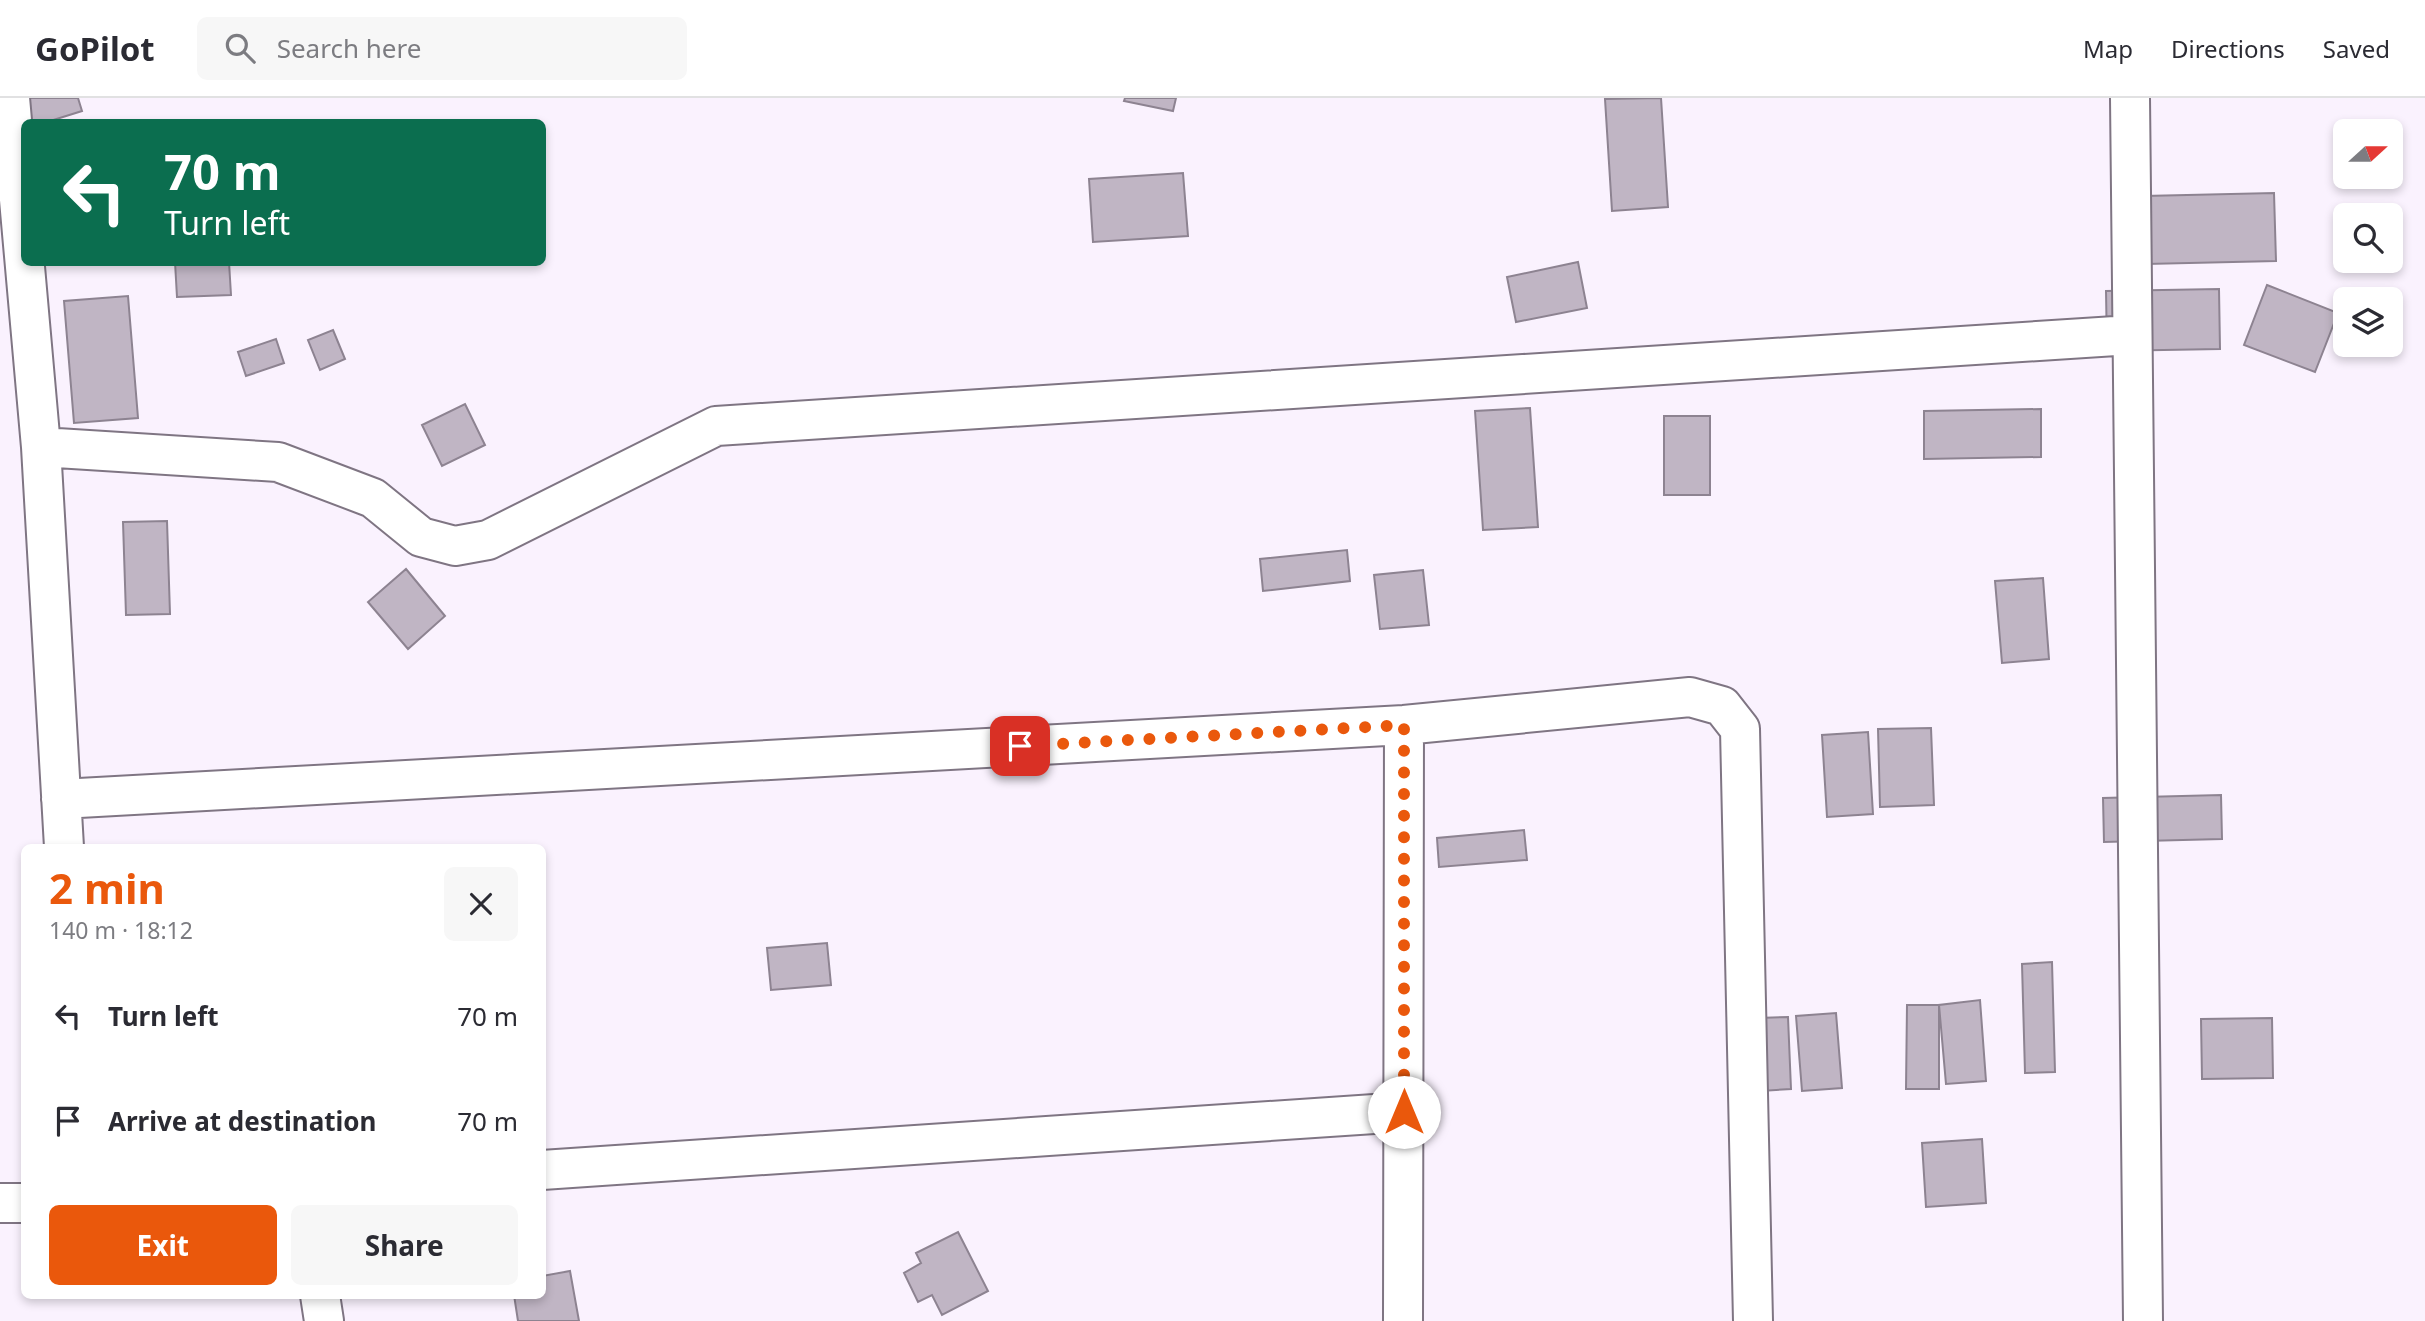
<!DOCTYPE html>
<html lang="en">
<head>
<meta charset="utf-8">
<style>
	body { margin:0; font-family:"Noto Sans",sans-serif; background:#f7f7f7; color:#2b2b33; height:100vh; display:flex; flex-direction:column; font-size:26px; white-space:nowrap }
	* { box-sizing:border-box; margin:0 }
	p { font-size:23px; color:#7c7c81 }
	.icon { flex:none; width:38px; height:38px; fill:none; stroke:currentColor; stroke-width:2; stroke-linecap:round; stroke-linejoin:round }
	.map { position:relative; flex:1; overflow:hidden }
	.drawer { position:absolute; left:21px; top:746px; width:525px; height:455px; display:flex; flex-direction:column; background:#fff; border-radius:10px; box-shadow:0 4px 10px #0003 }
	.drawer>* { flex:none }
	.banner { position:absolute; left:21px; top:21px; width:525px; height:147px; border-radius:10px; box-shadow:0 4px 10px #0003; background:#0b6e4f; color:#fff; overflow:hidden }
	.needle { width:46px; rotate:69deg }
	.buttons { position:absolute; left:2333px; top:21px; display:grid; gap:14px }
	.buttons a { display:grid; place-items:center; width:70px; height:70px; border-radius:10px; background:#fff; box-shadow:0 4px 10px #0003; font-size:35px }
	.pin { position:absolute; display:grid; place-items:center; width:60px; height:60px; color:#fff; margin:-30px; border-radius:14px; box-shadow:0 4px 10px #0006 }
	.me { position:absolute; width:77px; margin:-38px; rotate:0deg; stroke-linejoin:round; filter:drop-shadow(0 0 5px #0008) }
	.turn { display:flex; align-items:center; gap:24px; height:147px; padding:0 28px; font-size:32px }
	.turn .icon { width:91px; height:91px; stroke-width:2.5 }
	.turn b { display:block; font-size:49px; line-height:60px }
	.round { display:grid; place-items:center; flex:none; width:74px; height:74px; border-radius:10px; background:#f7f7f7 }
	.summary { display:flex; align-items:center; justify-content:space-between; height:119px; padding:0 28px }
	h1 { font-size:42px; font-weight:700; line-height:52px; color:#ea580c }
	.button { display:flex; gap:14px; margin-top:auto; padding:14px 28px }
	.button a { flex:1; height:80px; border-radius:10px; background:#ea580c; color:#fff; font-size:28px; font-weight:700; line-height:80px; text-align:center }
	.button a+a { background:#f7f7f7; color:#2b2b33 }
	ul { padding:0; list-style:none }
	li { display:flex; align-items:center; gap:21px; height:105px; padding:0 28px }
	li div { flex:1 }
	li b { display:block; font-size:26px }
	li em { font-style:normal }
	header { display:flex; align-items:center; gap:42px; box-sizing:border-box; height:98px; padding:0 35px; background:#fff; border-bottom:2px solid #e1e1e2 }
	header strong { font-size:33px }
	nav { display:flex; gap:38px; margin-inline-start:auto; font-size:24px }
	.search { width:490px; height:63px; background:#f7f7f7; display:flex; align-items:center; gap:18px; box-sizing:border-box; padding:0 24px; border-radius:10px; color:#7c7c81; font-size:26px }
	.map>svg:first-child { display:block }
</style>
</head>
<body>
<header>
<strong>GoPilot</strong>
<div class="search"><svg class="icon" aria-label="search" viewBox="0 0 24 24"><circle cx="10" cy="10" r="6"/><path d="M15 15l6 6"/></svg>Search here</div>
<nav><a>Map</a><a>Directions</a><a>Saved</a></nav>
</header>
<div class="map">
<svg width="2425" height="1223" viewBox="0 0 2425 1223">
	<rect width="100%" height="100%" fill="#faf2fe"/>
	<path fill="#c0b5c4" stroke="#8d8391" stroke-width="2" d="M8 0H78L82 13 47 24H24Z
		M1125 0H1176L1173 13 1124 3Z
		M1661 0 1668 109 1612 113 1605 1Z
		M1183 75 1188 138 1093 144 1089 81Z
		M2274 95 2276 163 2146 166 2144 98Z
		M175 164H229L231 197 177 199Z
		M1578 164 1587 210 1516 224 1507 179Z
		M2267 187 2338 215 2315 274 2244 247Z
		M2219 191 2220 251 2107 253 2106 193Z
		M128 198 138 320 74 325 64 203Z
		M333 232 345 261 320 272 308 242Z
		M276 241 284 265 246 278 238 254Z
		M465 306 485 347 442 368 422 327Z
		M1530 310 1538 429 1483 432 1475 313Z
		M2041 311V359L1924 361V313Z
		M1664 318H1710V397H1664Z
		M167 423 170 516 126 517 123 424Z
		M1347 452 1350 483 1263 493 1260 461Z
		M406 471 445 518 408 551 368 504Z
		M1423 472 1429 527 1380 531 1374 477Z
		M2043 480 2049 561 2002 565 1995 483Z
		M1931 630 1934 707 1880 709 1878 631Z
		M1868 634 1873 716 1827 719 1822 637Z
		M2221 697 2222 741 2104 744 2103 700Z
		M1524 732 1527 762 1439 769 1437 740Z
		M827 845 831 887 771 892 767 850Z
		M2052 864 2055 974 2025 975 2022 866Z
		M1980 902 1986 983 1946 986 1939 907Z
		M1907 907H1939V991H1906Z
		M1836 915 1842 990 1802 993 1796 918Z
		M1788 919 1791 991 1761 993 1758 920Z
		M2272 920 2273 980 2202 981 2201 921Z
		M1982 1041 1986 1105 1926 1109 1922 1045Z
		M958 1134 988 1193 942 1217 932 1197 918 1204 904 1175 921 1165 916 1155Z
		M570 1173 579 1223H518L514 1197H542V1178Z"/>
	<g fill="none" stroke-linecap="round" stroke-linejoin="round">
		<defs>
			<path id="minor" d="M10 0 41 349 64 749
				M2130 0 2143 1223
				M41 349 278 364 373 400 421 439 455 448 488 442 716 328 2131 237
				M61 701 1404 627 1690 599 1722 608 1740 631 1753 1223
				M542 1072 1404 1014
				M0 1105H24
				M320 1197 324 1223
				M1403 1223 1404 627"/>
		</defs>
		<use href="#minor" stroke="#7f7583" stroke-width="42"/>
		<use href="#minor" stroke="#fff" stroke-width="38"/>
	</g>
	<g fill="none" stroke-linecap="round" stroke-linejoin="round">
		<path stroke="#ea580c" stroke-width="12" stroke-dasharray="0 21.6" d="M1020 648 1404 627V1014"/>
	</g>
</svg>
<div class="buttons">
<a><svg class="needle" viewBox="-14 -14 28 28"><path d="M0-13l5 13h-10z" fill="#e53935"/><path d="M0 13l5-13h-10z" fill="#7c7c81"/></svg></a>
<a><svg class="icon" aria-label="search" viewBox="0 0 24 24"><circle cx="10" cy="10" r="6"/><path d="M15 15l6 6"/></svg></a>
<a><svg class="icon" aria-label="layers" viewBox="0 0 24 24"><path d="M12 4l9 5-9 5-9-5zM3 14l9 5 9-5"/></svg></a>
</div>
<div class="pin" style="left:1020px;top:648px;background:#d93025"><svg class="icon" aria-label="arrive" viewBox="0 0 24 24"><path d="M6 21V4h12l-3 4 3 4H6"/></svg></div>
<svg class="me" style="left:1404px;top:1014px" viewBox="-20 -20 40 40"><circle r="19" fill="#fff"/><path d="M0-13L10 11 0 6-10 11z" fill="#ea580c"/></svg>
<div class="banner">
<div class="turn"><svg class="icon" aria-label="left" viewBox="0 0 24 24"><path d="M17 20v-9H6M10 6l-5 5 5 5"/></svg><div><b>70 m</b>Turn left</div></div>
</div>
<section class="drawer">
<div class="summary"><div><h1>2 min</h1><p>140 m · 18:12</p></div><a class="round"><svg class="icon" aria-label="close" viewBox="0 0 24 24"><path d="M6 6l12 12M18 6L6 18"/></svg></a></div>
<ul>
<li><svg class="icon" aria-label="left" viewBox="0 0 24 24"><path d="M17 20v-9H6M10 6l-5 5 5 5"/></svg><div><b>Turn left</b></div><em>70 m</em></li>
<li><svg class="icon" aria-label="arrive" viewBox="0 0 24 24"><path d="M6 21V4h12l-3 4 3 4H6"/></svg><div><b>Arrive at destination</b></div><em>70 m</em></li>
</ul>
<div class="button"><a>Exit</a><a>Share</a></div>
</section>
</div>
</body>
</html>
